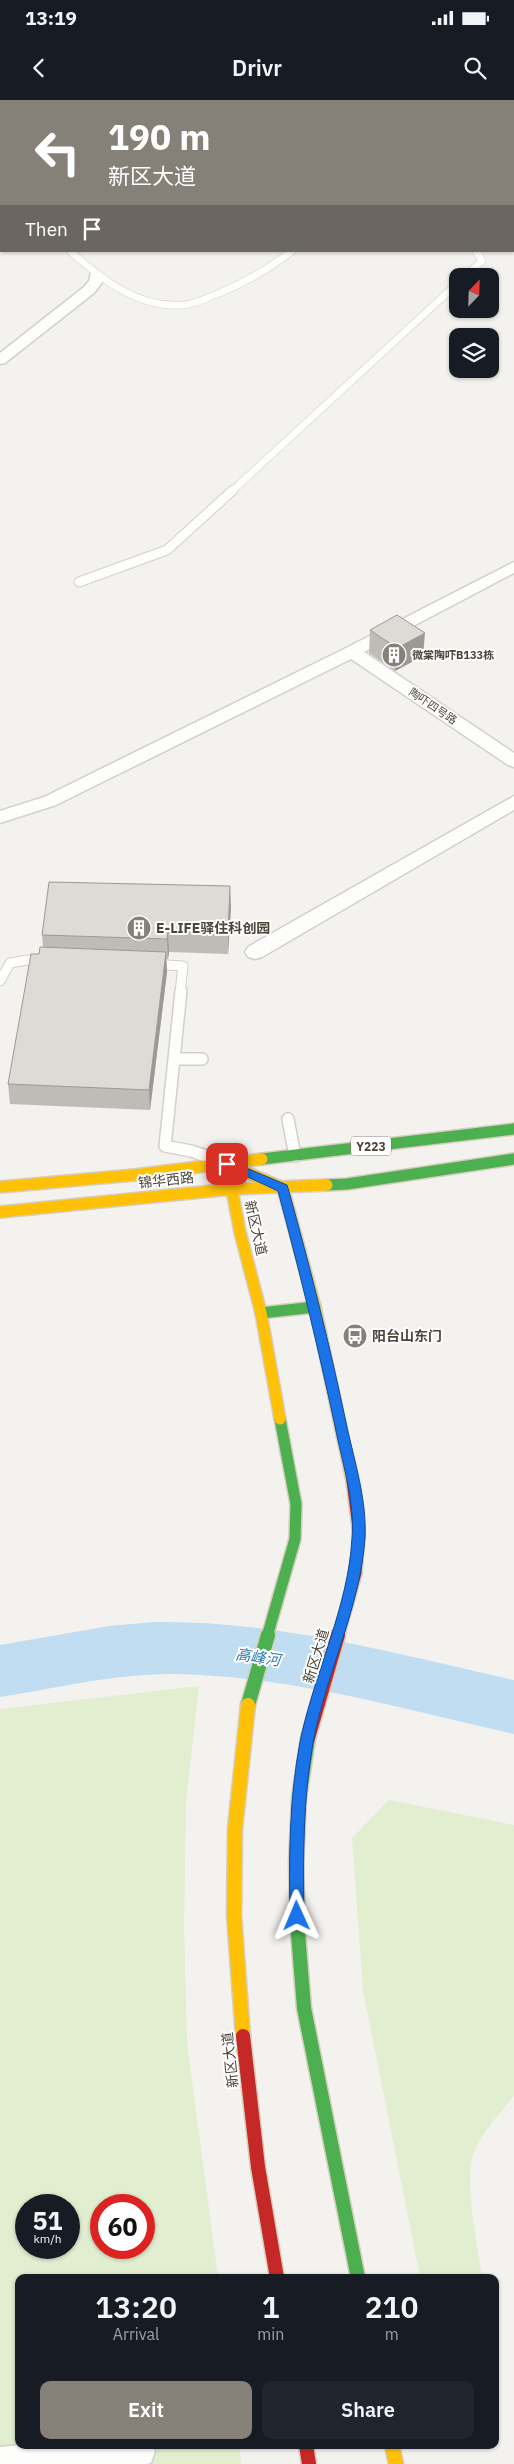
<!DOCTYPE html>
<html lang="en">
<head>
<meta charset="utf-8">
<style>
	body { margin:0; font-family:"IBM Plex Sans","Noto Sans SC",sans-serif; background:#20242c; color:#f1f3f6; height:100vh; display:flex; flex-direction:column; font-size:19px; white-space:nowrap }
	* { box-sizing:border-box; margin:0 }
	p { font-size:16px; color:#9ea1a6 }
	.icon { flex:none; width:28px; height:28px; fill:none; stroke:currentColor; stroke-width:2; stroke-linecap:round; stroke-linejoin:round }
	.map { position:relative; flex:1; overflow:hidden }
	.panel { position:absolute; left:15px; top:2174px; width:484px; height:175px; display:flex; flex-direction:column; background:#171b24; border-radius:10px; box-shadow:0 1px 4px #0004 }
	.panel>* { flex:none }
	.hud { position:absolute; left:0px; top:0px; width:515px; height:152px; box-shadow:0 1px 4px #0004; background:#868178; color:#fff; overflow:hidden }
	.needle { width:32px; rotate:23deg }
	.controls { position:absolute; left:449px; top:168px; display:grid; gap:10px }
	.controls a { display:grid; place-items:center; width:50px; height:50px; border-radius:10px; background:#171b24; box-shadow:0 1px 4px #0004; font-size:25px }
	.speed { position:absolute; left:15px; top:2094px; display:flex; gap:10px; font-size:25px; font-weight:700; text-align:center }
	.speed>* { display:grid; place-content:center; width:65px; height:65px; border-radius:50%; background:#171b24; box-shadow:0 1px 4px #0004; line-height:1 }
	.speed small { font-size:12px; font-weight:400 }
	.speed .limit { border:8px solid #d22; background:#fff; color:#111 }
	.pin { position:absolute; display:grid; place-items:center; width:42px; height:42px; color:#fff; margin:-21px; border-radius:10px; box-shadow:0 2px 8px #0006 }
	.me { position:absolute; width:55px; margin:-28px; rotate:359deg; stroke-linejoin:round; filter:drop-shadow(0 0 4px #0008) }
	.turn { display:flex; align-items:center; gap:18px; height:105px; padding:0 25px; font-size:22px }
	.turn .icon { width:65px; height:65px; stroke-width:2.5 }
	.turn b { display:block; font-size:35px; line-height:42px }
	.then { display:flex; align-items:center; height:48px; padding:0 25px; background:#0003; gap:10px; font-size:19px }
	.eta { display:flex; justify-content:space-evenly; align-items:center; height:85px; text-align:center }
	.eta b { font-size:30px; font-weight:600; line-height:35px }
	.cta { display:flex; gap:10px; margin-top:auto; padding:10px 25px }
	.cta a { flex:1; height:58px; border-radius:10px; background:#868178; color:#fff; font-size:20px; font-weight:600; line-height:58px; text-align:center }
	.cta a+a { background:#20242c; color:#f1f3f6 }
	.status { display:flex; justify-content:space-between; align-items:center; height:35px; padding:0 25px; background:#171b24; direction:ltr }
	.status svg { height:14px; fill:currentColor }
	header { display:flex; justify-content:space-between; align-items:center; height:65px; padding:0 25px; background:#171b24; font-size:22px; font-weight:600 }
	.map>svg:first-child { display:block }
</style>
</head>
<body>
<div class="status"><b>13:19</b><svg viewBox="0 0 49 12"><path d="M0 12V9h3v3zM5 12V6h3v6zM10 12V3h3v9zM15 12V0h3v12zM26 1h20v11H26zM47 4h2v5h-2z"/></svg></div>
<header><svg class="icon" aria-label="back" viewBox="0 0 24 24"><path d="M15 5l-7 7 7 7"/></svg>Drivr<svg class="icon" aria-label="search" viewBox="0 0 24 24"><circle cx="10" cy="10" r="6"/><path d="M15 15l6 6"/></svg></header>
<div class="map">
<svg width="514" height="2364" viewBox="0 0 514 2364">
	<rect width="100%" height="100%" fill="#f4f2ee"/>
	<path fill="#e1eecf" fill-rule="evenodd" d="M199 1586 186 1703 184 1826 187 1943 218 2177 19 2178V2345H239L241 2364H0V1609ZM26 2105H69V2148H26ZM101 2105H144V2148H101Z
		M389 1700 514 1725V1996C500 2013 483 2031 474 2052 463 2079 478 2147 482 2177H420L363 1890 352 1738Z"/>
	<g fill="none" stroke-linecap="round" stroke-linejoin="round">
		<path fill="#c0ddf1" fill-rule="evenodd" d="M154 1522C276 1520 396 1554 514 1580V1634C403 1609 290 1576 176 1574 117 1573 58 1588 0 1597V1545L109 1526Z"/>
		<defs>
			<path id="lane-far2" d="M70 151C101 179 139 209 184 205 196 204 208 197 220 193 246 182 270 168 292 151
				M465 176 482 161 476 151
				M232 391 458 183"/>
			<path id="lane-far1" d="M79 482 167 450 233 390
				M151 864 183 866 180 892
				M0 881 10 863 27 860 45 861"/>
			<path id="lane" d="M181 891 165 1046 191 1051 221 1061
				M174 959H202
				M288 1019 295 1056"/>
			<path id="street" d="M96 171 103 175V181L94 193 5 263 0 264V253L84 187 89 181 91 172Z
				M514 462V473L364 552 514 653V667L508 665 351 559 56 705 0 723V711L44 697 346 548Z
				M514 696V710L262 857 255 859 248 857 245 852 248 847Z
				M19 2345H153L155 2351 151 2363 147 2364H0V2347Z"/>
			<path id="fast-far1" d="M262 1059 514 1029
				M327 1085 347 1084 514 1059
				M261 1213 315 1207
				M267 1537 295 1439 296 1404 280 1319"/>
			<path id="fast" d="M248 1605 268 1535
				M308 1638 299 1698 296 1763 298 1833 304 1908 358 2178"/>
			<path id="slow-far1" d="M227 1064 283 1088 315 1207 352 1381
				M227 1064 240 1132 261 1213 280 1319
				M0 1087 134 1075 262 1059
				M0 1112 232 1089 327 1085"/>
			<path id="slow" d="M243 1936 234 1815 235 1729 248 1605
				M392 2345 396 2364"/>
			<path id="jam-far1" d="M338 1537 356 1473 359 1435 352 1381"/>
			<path id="jam" d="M308 1638 338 1535
				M243 1936 258 2067 277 2178
				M306 2345 309 2364"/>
		</defs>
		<use href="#lane-far2" stroke="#d2d0cb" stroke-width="8"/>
		<use href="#lane-far1" stroke="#d2d0cb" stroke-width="11"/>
		<use href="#lane" stroke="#d2d0cb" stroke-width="14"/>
		<use href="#street" stroke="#d2d0cb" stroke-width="3"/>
		<use href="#fast-far1" stroke="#d6cebb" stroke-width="14"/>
		<use href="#fast" stroke="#d6cebb" stroke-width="17"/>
		<use href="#slow-far1" stroke="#d6cebb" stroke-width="14"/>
		<use href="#slow" stroke="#d6cebb" stroke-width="17"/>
		<use href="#jam-far1" stroke="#d6cebb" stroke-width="14"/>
		<use href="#jam" stroke="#d6cebb" stroke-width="17"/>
		<use href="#lane-far2" stroke="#fdfdfc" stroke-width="7"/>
		<use href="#lane-far1" stroke="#fdfdfc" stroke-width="9"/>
		<use href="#lane" stroke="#fdfdfc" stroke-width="11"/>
		<use href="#street" fill="#fdfdfc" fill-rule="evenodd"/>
		<use href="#fast-far1" stroke="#4caf50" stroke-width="11"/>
		<use href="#fast" stroke="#4caf50" stroke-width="14"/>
		<use href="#slow-far1" stroke="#ffc107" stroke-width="11"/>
		<use href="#slow" stroke="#ffc107" stroke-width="14"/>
		<use href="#jam-far1" stroke="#c62828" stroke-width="11"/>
		<use href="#jam" stroke="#c62828" stroke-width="14"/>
	</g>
	<path fill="#bfbcb8" d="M370 530 423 556 395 571 369 553Z
		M231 806 228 854 169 852 168 859H166L167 872 150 1010 10 1004 8 984 39 854 43 847 42 835Z"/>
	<path fill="#9b9996" d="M425 533 423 556 395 571 397 548Z
		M230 786 231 806 228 854V834Z
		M168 832 169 852 168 859 167 839Z
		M166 852 167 872 150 1010 149 990Z"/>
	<path fill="#dedbd6" stroke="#9b9996" d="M397 515 425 533 397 548 370 530Z
		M49 782 230 786 228 834 168 832 167 839 42 835Z
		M40 847 166 852 149 990 8 984 31 854H39Z"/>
	<path fill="#1a73e8" stroke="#114b97" d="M227 1060 287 1085 288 1088C310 1167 330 1246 347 1327 355 1363 367 1401 365 1438 360 1509 326 1573 313 1643 303 1700 303 1758 304 1816L302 1821 297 1823 292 1821 290 1816C289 1758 289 1700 300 1642 314 1573 348 1509 352 1438 355 1401 342 1362 335 1326 318 1247 299 1169 278 1091L224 1066 222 1064Z"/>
	<defs>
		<symbol id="building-disc" viewBox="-11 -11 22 22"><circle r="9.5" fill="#868178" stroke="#fff"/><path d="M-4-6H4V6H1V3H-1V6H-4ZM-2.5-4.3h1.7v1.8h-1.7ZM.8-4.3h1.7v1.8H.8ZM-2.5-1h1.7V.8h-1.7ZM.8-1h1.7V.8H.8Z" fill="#fff"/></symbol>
		<symbol id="bus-disc" viewBox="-11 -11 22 22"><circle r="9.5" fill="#868178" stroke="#fff"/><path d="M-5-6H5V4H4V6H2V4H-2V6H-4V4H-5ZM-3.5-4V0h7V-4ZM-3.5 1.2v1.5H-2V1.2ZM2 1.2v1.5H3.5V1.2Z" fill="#fff"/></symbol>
	</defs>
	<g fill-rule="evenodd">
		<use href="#building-disc" x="380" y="541" width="28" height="28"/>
		<use href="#building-disc" x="125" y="814" width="28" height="28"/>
		<use href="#bus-disc" x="341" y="1222" width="28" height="28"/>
	</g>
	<g text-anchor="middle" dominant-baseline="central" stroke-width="4" stroke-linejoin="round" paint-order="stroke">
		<g font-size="11" font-weight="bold" fill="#4b4439" stroke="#fff" text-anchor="start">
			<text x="412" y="555">微棠陶吓B133栋</text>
		</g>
		<g font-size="11" fill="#4b4439" stroke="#fff">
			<text transform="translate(433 606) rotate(34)">陶吓四号路</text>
		</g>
		<rect fill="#fff" stroke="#817c74" stroke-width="1" x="351" y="1036.5" width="40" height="19" rx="4"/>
		<g font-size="12" font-weight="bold" fill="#4b4439">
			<text x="371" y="1046">Y223</text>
		</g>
		<g font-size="14" font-weight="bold" fill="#4b4439" stroke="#fff" text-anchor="start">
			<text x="156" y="828">E-LIFE驿住科创园</text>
			<text x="372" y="1236">阳台山东门</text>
		</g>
		<g font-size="14" fill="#4b4439" stroke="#fff">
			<text transform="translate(166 1080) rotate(-6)">锦华西路</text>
			<text transform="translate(256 1128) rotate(77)">新区大道</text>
			<text transform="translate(316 1556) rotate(-73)">新区大道</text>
			<text transform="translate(230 1960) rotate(-96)">新区大道</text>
		</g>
		<g font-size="15" font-style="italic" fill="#2e7ab2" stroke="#fff">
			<text transform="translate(258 1557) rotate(8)">高峰河</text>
		</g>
	</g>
</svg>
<div class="controls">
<a><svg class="needle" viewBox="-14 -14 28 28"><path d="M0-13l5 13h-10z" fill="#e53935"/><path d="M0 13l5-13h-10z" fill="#9ea1a6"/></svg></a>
<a><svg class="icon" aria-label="layers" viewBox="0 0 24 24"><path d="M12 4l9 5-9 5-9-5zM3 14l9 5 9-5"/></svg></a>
</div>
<div class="speed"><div>51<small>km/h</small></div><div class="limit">60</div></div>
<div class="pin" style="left:227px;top:1064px;background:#d93025"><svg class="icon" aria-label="arrive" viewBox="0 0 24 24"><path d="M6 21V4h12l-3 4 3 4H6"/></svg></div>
<svg class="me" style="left:297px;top:1816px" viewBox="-20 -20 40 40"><path d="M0-17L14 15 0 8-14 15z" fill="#1a73e8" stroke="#fff" stroke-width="4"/></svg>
<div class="hud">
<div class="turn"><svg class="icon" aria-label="left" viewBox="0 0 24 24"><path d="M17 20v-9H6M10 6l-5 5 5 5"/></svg><div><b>190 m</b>新区大道</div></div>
<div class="then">Then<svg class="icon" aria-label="arrive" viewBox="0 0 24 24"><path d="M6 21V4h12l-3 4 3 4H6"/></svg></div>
</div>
<section class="panel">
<div class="eta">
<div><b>13:20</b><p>Arrival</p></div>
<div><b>1</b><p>min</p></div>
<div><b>210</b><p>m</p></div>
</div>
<div class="cta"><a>Exit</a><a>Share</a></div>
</section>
</div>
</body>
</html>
